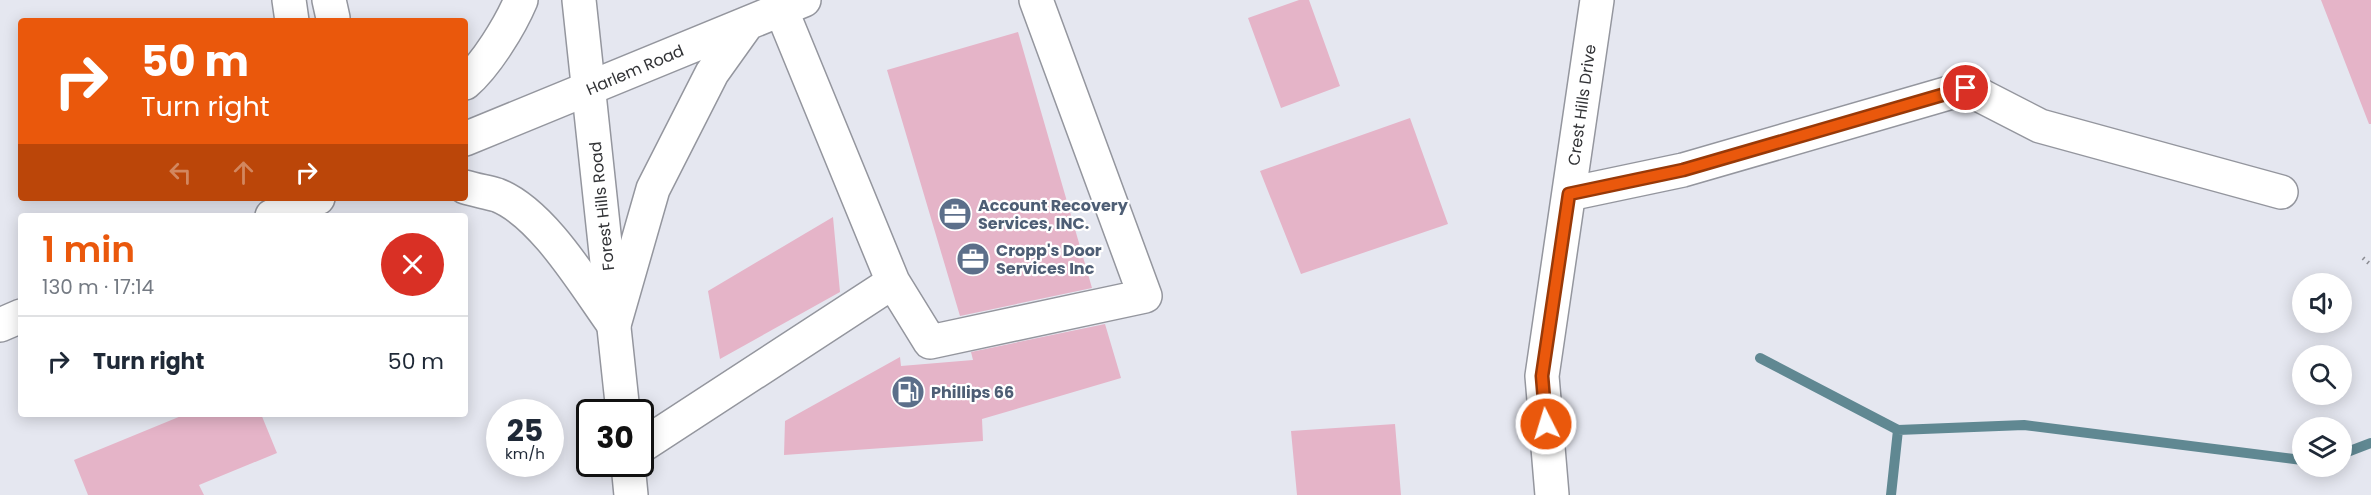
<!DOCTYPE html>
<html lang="en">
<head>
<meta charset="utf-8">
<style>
	body { margin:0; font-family:Poppins,sans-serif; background:#f2f2f3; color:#1f2937; height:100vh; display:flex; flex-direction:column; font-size:22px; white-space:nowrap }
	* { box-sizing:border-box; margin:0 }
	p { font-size:20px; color:#747a83 }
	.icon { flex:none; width:33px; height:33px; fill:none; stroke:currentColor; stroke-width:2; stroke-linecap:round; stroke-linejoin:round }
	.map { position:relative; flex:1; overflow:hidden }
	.panel { position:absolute; left:18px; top:213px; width:450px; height:204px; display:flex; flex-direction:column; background:#fff; border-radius:6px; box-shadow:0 3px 15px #0003 }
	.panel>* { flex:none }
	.guide { position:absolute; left:18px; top:18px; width:450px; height:183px; border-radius:6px; box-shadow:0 3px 15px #0003; background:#ea580c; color:#fff; overflow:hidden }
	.controls { position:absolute; left:2292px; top:273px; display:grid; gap:12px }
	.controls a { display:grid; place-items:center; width:60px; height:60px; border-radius:50%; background:#fff; box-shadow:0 3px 15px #0003; font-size:30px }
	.speed { position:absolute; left:486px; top:399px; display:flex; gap:12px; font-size:30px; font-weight:700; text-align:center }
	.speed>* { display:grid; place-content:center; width:78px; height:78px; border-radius:50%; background:#fff; box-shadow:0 3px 15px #0003; line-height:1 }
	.speed small { font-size:15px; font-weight:400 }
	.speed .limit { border:3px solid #111; border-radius:9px; background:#fff; color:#111 }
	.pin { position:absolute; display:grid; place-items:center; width:51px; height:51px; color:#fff; margin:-26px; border:3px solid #fff; border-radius:50%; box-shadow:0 2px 6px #0007 }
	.me { position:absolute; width:66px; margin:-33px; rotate:355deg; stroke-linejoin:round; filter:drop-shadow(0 0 4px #0008) }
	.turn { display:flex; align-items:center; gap:21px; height:126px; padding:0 24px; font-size:27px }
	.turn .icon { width:78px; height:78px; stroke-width:2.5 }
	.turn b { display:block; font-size:42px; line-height:51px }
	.lanes { display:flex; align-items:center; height:57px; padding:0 24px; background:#0003; justify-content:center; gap:30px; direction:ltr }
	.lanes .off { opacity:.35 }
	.round { display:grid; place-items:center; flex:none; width:63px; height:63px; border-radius:32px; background:#f2f2f3 }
	.summary { display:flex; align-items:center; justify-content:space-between; height:102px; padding:0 24px }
	h1 { font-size:36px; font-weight:600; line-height:45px; color:#ea580c }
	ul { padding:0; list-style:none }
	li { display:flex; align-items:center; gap:18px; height:90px; padding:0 24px; border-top:2px solid #e0e1e3 }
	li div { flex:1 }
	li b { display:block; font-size:22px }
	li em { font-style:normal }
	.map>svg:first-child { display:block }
</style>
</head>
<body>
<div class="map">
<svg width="2371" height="495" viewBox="0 0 2371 495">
	<rect width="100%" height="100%" fill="#e5e7f0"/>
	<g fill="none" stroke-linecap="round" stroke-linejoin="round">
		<path stroke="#608892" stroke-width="10" d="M1760 358 1898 430 2024 425 2302 460
			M2342 454 2371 443
			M1891 495 1898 430"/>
	</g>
	<path fill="#e5b4c8" d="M1299 0H1309L1340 86 1281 108 1248 18Z
		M2321 0H2371V124H2369Z
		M1018 32 1092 288 960 316 887 70Z
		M1410 118 1448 224 1301 274 1260 171Z
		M833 217 840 292 720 359 708 291Z
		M1105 324 1121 378 982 419 983 441 784 455 785 421 900 357 901 366 973 360 971 352Z
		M186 414H261L277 453 199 485 204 495H88L74 460Z
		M1395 424 1401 495H1297L1291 431Z"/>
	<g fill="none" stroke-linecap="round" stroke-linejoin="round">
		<defs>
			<path id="minor" d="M289 0 292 21
				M329 0 333 18
				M579 0 623 412
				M1569 194 1683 170 1966 88 2040 126 2281 192
				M893 282 930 342 1145 296 1036 0
				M640 447 893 282 781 9
				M628 464 631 495
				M1552 495 1542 376 1597 0"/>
			<path id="major" d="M465 83C486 65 510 26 521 0
				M465 139 804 0
				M465 187C475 190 486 192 497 195 543 213 585 285 614 325
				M272 216 318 198
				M0 325 21 316
				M614 325 653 189 712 73 747 24"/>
		</defs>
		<use href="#minor" stroke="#94969e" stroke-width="36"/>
		<use href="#major" stroke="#94969e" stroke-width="36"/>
		<path stroke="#8b8c92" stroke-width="4" stroke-dasharray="1.5 4.5" stroke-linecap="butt" d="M2363 258 2371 265"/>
		<use href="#minor" stroke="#fff" stroke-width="33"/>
		<use href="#major" stroke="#fff" stroke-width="33"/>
	</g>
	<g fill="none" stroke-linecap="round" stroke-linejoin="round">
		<defs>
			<path id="route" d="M1546 424 1542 376 1569 194 1683 170 1966 88"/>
		</defs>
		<use href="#route" stroke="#983908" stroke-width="15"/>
		<use href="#route" stroke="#ea580c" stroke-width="10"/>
	</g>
	<defs>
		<symbol id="office-disc" viewBox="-11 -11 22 22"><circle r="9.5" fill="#5c6f8a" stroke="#fff"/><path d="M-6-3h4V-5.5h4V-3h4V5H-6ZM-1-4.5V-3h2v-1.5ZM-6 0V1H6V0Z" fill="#fff"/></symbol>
		<symbol id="fuel-disc" viewBox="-11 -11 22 22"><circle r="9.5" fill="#5c6f8a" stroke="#fff"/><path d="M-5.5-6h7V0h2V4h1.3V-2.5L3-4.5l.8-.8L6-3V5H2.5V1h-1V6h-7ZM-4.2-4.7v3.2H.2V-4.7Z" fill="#fff"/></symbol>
	</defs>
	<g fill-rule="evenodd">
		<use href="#office-disc" x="936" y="195" width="38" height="38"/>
		<use href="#office-disc" x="954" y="240" width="38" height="38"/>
		<use href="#fuel-disc" x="889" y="373" width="38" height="38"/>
	</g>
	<g text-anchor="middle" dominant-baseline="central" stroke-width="4.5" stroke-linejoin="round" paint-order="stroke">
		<g font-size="16" fill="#323336" stroke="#fff">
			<text transform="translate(635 70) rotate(-23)">Harlem Road</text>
			<text transform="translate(1582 105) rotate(-82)">Crest Hills Drive</text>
			<text transform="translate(602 206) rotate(-96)">Forest Hills Road</text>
		</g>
		<g font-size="16" font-weight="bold" fill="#4e5e75" stroke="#fff" text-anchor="start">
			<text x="978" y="205">Account Recovery<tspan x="978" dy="18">Services, INC.</tspan></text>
			<text x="996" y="250">Cropp's Door<tspan x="996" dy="18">Services Inc</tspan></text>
			<text x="931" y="392">Phillips 66</text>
		</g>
	</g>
</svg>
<div class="controls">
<a><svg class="icon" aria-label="sound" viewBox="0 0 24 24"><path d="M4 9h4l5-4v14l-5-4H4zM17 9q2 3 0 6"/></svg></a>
<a><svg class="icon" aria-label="search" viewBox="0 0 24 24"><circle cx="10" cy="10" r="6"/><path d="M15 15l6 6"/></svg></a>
<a><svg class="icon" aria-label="layers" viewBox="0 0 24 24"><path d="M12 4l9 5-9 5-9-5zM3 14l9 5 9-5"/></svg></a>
</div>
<div class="speed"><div>25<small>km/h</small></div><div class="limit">30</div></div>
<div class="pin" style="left:1966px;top:88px;background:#d93025"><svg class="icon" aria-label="arrive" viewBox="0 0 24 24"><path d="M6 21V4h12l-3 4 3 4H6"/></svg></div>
<svg class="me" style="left:1546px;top:424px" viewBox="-20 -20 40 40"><circle r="17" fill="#ea580c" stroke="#fff" stroke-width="3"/><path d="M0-11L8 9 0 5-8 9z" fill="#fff"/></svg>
<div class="guide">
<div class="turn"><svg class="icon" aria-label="right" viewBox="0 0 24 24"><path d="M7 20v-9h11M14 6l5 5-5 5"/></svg><div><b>50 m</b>Turn right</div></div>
<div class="lanes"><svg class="icon off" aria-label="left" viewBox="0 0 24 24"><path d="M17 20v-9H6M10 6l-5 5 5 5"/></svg><svg class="icon off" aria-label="ahead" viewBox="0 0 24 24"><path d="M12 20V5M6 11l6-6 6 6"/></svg><svg class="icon" aria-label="right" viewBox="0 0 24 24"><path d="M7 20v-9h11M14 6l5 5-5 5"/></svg></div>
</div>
<section class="panel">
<div class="summary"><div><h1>1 min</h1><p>130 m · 17:14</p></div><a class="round" style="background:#d93025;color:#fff"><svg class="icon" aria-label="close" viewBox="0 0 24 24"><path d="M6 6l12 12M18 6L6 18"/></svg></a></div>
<ul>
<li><svg class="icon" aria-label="right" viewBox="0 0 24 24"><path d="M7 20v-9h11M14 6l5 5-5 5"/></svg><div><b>Turn right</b></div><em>50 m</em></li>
</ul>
</section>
</div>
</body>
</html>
